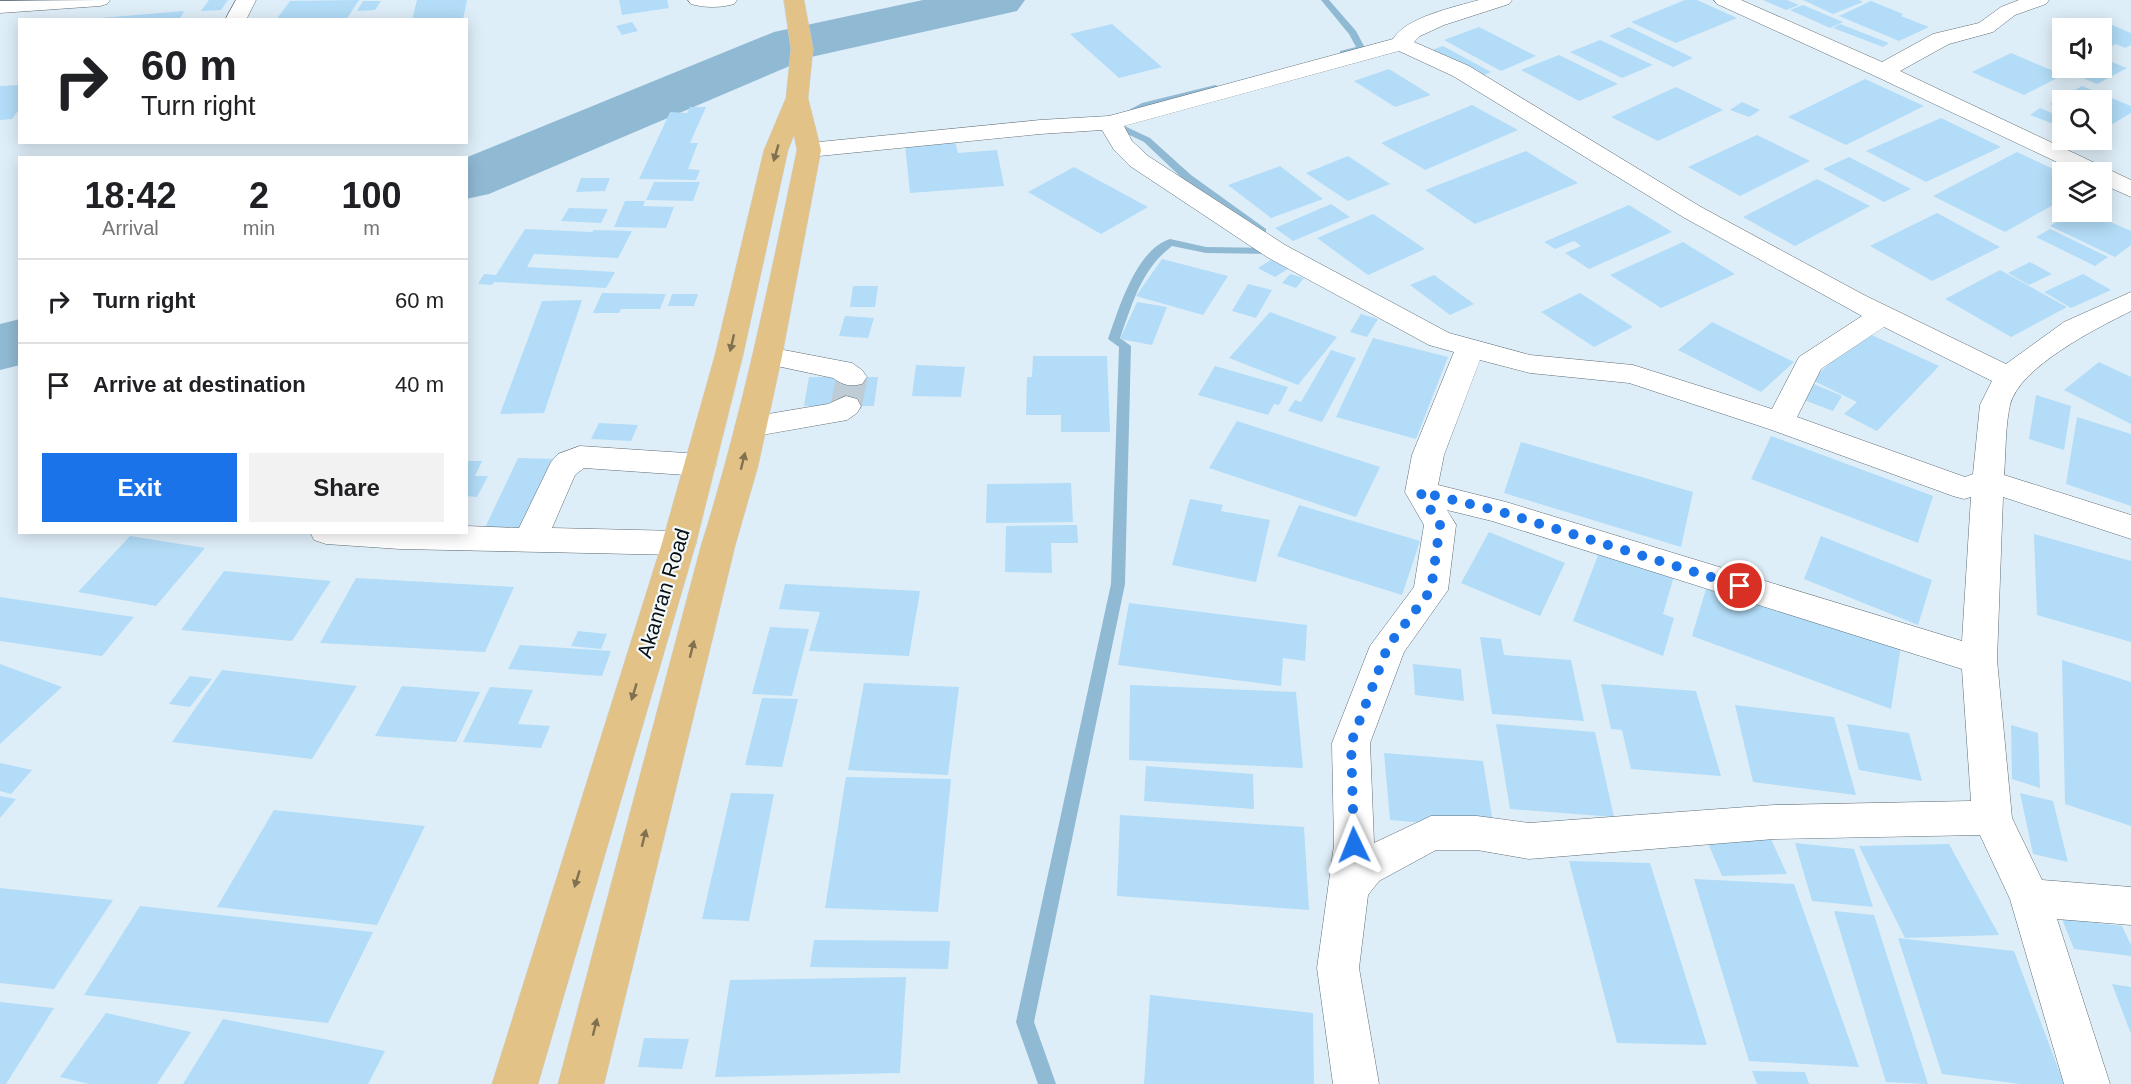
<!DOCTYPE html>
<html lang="en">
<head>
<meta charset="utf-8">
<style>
	body { margin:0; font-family:Helvetica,sans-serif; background:#f2f2f2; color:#202124; height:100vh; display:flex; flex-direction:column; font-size:22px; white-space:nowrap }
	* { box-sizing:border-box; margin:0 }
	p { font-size:20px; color:#757577 }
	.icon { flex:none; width:33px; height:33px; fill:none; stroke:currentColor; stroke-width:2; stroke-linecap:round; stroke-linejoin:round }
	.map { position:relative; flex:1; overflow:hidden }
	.panel { position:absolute; left:18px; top:156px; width:450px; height:378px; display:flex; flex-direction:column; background:#fff; border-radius:0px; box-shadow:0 3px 15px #0003 }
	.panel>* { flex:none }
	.banner { position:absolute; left:18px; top:18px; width:450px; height:126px; border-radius:0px; box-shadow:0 3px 15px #0003; background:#fff; color:#202124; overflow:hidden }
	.controls { position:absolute; left:2052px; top:18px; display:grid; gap:12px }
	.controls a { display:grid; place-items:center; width:60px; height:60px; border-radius:0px; background:#fff; box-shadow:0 3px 15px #0003; font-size:30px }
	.pin { position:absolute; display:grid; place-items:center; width:51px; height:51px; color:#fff; margin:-26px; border:3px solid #fff; border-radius:50%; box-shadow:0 2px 6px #0007 }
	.me { position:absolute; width:66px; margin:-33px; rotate:358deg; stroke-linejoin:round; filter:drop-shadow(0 0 4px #0008) }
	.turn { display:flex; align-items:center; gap:21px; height:126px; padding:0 24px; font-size:27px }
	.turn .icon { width:78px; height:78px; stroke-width:2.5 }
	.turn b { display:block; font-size:42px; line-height:51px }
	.eta { display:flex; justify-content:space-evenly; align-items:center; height:102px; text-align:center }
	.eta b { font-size:36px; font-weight:700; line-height:42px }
	.button { display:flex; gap:12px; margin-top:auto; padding:12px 24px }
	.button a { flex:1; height:69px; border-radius:0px; background:#1a73e8; color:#fff; font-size:24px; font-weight:700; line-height:69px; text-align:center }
	.button a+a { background:#f2f2f2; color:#202124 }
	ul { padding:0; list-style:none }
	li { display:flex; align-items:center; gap:18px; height:84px; padding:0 24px; border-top:2px solid #e0e0e0 }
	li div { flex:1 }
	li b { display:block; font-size:22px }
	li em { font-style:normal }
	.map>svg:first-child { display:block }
</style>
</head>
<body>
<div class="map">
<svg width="2131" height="1084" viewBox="0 0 2131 1084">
	<rect width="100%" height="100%" fill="#deeef8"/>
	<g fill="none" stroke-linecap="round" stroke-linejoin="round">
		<path fill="#90b9d3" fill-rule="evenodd" d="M1321 0H1329L1356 31 1365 48 1364 50 1340 55V51L1356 47 1349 34Z
			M1215 85 1218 86V90L1148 107 1118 123 1150 138 1191 175 1266 229V233H1258L1183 179 1144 142 1105 123 1142 103Z
			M1170 239 1206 247 1275 248 1280 251 1275 254 1206 253 1172 246C1141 270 1133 302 1120 338L1131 346 1125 584 1034 1022 1056 1084H1038L1016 1022 1111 584 1119 347 1108 339C1119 308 1136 250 1170 239Z"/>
		<path fill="#90b9d3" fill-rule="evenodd" d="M923 0H1025L1017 11 811 57 489 194 466 199 465 158 774 32Z
			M20 319V365L0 370V324Z"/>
	</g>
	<path fill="#b2dcf7" d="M209 0H228L221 10 201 11Z
		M359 0 346 20H276L290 1Z
		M417 0H467L463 20H412Z
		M619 0H667L669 8 622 15Z
		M1685 0H1697L1737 18 1676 43 1631 22Z
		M1763 0H1787L1799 5 1786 10Z
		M1803 0H1859L1863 2 1833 14Z
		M363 1H381L375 10 357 11Z
		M1871 1 1903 14 1901 16 1929 27 1899 41 1839 16Z
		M1803 5 1843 22 1830 28 1790 10Z
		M184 11 179 20H100V18Z
		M2098 19 2131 33V45L2125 48 2116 44 2103 50 2102 28H2077Z
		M632 22 638 31 622 35 616 26Z
		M1112 24 1162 67 1119 78 1070 34Z
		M1840 24 1889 43 1883 47 1833 28Z
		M1479 27 1536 56 1501 71 1444 40Z
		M1629 27 1693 58 1673 67 1609 36Z
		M1600 40 1653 65 1622 78 1570 52Z
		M1443 46 1491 72 1480 77 1432 50Z
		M2011 53 2063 75 2024 95 1972 72Z
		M1559 55 1618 84 1579 101 1521 70Z
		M2102 58 2127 68 2097 84 2052 65 2062 59V68H2102Z
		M1389 69 1431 95 1395 107 1354 81Z
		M1865 79 1924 106 1846 145 1788 117Z
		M20 85V108L12 119 0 120V86Z
		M2082 86 2131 106V113L2106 128 2102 126V100H2062V110L2050 104Z
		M1676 87 1723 110 1658 141 1611 117Z
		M1742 102 1760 110 1749 117 1730 110Z
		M1472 105 1518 130 1425 170 1381 143Z
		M690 107H706L690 143H698L688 169 700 170 696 180 639 179 670 112 687 113Z
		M2040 108 2061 117 2051 123 2030 115Z
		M1941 118 2001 147 1926 182 1866 151Z
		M1757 135 1810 161 1740 196 1688 167Z
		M955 141 958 153 997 150 1004 186 910 193 905 145Z
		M1526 151 1578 183 1475 224 1425 190Z
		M2017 152 2062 173V200L2005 232 1933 196Z
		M1348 156 1390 184 1348 201 1306 173Z
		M1849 157 1911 189 1884 202 1823 169Z
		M1280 166 1323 199 1271 218 1228 185Z
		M1074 167 1148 207 1101 234 1028 192Z
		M581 178H610L605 191 576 192Z
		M1817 179 1870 206 1795 246 1743 217Z
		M654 182H700L693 201 646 200Z
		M625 201H645L643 206 674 207 666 228 614 227Z
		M1331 204 1350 217 1293 241 1275 228Z
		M1629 205 1672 232 1589 269 1565 253 1581 246 1574 241 1555 249 1544 242Z
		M569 208 608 209 601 223 561 221Z
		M2072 212H2088L2131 231V245L2115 257 2050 226Z
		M1937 213 2000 247 1932 281 1870 246Z
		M1373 214 1425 249 1368 275 1317 238Z
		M525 229 592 232 594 230 632 231 618 258 534 254 527 267 615 272 606 288 494 282 492 285 478 284 484 274 496 275Z
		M2050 229 2108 257 2095 266 2036 237Z
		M1683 242 1735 274 1661 308 1610 275Z
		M1274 258 1291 267 1275 277 1258 268Z
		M1162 259 1228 276 1203 315 1136 296Z
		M2030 262 2052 274 2029 285 2008 273Z
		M2000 270 2067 307 2011 337 1945 299Z
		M1290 274 1304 278 1296 288 1282 283Z
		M2083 274 2111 290 2071 308 2044 292Z
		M1434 275 1474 304 1450 315 1410 285Z
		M1248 284 1272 290 1256 318 1232 311Z
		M853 286H878L875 307H850Z
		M602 293 666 294 660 309H621L619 313H593Z
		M1580 293 1633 327 1594 347 1541 312Z
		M672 294H698L694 306H668Z
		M582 300 544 413 500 414 542 301Z
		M1137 302 1167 307 1152 345 1120 339Z
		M1270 312 1337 337 1298 385 1229 358Z
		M1361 314 1378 319 1367 337 1350 332Z
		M845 316 874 318 868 338 839 336Z
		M1712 322 1794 362 1761 392 1678 350Z
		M1863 331 1939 366 1877 431 1844 414 1857 402 1812 380Z
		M1373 338 1448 357 1416 439 1336 417Z
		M1331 350 1356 358 1322 422 1288 411 1295 400 1301 402Z
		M1033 356H1107L1110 432H1061V415H1026L1027 377H1032Z
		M2099 362 2131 377V424L2064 390Z
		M916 365 965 367 961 397 912 396Z
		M1215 366 1288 387 1279 405 1274 404 1268 415 1198 395Z
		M809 377H878L874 406H804Z
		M1814 384 1842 396 1833 411 1804 400Z
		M2036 395 2071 406 2064 450 2029 439Z
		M2077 417 2131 434V506L2066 484Z
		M1237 421 1380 467 1356 517 1209 468Z
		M599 423 638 425 631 441 591 439Z
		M1771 436 1933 496 1918 543 1751 479Z
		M1521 442 1693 492 1681 547 1504 493Z
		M518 458 556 459 524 534 483 532Z
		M466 461H482L475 476H488L477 497 466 496Z
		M1071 483 1073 522 986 523 987 484Z
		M1190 499 1223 505 1221 511 1270 520 1256 582 1172 565Z
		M1299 505 1420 541 1402 595 1277 556Z
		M1077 525 1078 543H1051L1052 573 1005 572 1006 526Z
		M1489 532 1565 563 1540 616 1461 583Z
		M2034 534 2131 561V642L2037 615Z
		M130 536 205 548 156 606 78 592Z
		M1821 536 1932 580 1918 625 1804 579Z
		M1600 550 1674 576 1663 614 1674 618 1663 656 1573 621Z
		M224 571 331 581 292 641 181 630Z
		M356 578 514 587 485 652 320 643Z
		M1709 579 1901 646 1891 709 1692 636Z
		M785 584 920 591 909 656 809 651 820 612 779 609Z
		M0 597 134 617 102 656 0 641Z
		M1129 603 1307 625 1305 661 1283 658 1281 686 1118 665Z
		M770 627 809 629 792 696 752 694Z
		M578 631 607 634 601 649 571 646Z
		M1480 637 1501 639 1504 655 1571 660 1584 721 1492 714Z
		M520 645 611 651 602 676 508 669Z
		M2062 660 2131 682V826L2065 804Z
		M0 664 62 687 0 744Z
		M1413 664 1461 669 1464 701 1415 695Z
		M222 670 357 686 312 759 172 742Z
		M190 676 212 679 190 707 169 704Z
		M864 683 959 687 948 775 848 770Z
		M1601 684 1696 691 1721 776 1631 769 1622 730 1611 729Z
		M1130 685 1296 692 1303 768 1129 760Z
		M402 686 480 692 456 742 375 736Z
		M490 687 533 690 518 724 550 726 541 748 463 742Z
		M762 698 798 699 782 767 745 765Z
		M1735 705 1834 717 1856 795 1753 782Z
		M1496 724 1595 732 1614 817 1510 809Z
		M1847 724 1909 733 1922 781 1859 770Z
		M2011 725 2038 733 2040 788 2012 779Z
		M1384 753 1483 761 1494 829 1390 820Z
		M0 763 32 770 11 794 0 791Z
		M1146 766 1253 774 1254 809 1144 801Z
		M846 777 951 779 938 912 825 908Z
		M731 793 774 794 749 921 702 919Z
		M2020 793 2053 801 2068 862 2033 854Z
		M0 796 16 799 0 818Z
		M274 810 425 826 377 925 217 907Z
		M1120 815 1304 827 1309 910 1117 896Z
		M1771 839 1787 874 1722 876 1707 841Z
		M1795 843 1854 849 1873 907 1812 901Z
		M1949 844 1999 935 1905 938 1859 846Z
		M1569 861 1650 863 1707 1045 1617 1043Z
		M1694 879 1794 884 1859 1067 1749 1061Z
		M0 888 113 900 54 989 0 983Z
		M140 906 373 932 328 1023 84 995Z
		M1834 911 1874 915 1928 1084 1886 1082Z
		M2062 919 2122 926 2131 945V956L2074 949Z
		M1898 938 2014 951 2064 1084H2021L1942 1074Z
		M814 940 950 941 948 969 810 967Z
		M906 977 900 1073 715 1077 730 980Z
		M2112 984 2131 987V1034Z
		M1150 995 1313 1013 1314 1084H1144Z
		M0 1002 54 1008 6 1084H0Z
		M106 1013 191 1032 157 1084H89L60 1077Z
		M223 1019 385 1051 368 1084H183Z
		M644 1038 689 1039 682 1069 638 1067Z
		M1752 1071 1805 1072 1809 1084H1757Z"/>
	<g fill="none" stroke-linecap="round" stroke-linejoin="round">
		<path stroke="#beccd5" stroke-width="31" stroke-dasharray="31 15" stroke-linecap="butt" d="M846 406 852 377"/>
		<defs>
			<path id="minor" d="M110 0 107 4 100 6 0 13V1Z
				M236 0H256L246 20H225Z
				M688 0H737L734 4C721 8 704 8 691 4Z
				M1479 0H1512L1509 4 1444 25 1420 36 1414 42 1469 66 1701 207 1864 295 2006 364 2064 322 2131 292V311C2097 328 2019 367 2010 405 2005 427 2006 453 2004 475L2131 515V539L2003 497 1997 660 2012 818 2042 880 2131 887V925L2057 919 2110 1084H2064L2010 899 1980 835 1774 839 1529 859 1477 850H1436L1379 881 1368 895 1359 968 1379 1084H1333L1317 968 1334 845 1332 743 1370 646 1414 587 1424 525 1405 492 1412 455 1454 352 1429 345 1267 257 1130 166 1114 150 1102 130 1040 134 809 157 801 155 797 150 801 145 809 143 1040 120 1109 116 1393 39C1406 17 1455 7 1479 0ZM1399 51 1453 76 1683 217 1862 316 1799 357 1772 409 1633 365 1530 355 1449 333 1285 245 1148 156 1132 141 1124 126ZM1884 327 1992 381 1980 405 1973 474 1965 477 1797 417 1821 369ZM1480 360 1530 373 1629 383 1769 429 1953 496 1964 499 1971 497 1962 641 1506 502 1438 485 1444 455ZM1447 510 1492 521 1962 669 1971 801 1774 805 1529 823 1477 816H1431L1374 843 1370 743 1404 652 1448 590 1456 525Z
				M1714 0H1741L1882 62 1933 34 1979 23 2001 7 2019 0H2049L2046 4 2015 15 1993 32 1949 44 1900 71 2131 180V197L2102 184V172H2078L1875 76 1717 4Z
				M768 347 852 363 862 370 867 377 862 384C850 387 843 385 833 378L758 362 754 356 758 350Z
				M846 396 857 399 861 406 857 413 847 420 750 437 739 434 735 427 739 420 750 417 828 404Z
				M580 446 700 454 711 457 716 465 711 473 700 476 584 468 575 475 552 528 679 531 691 534 696 543 691 552 679 555 400 549 326 544 314 540 310 532H466V526L519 528 551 462 558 454Z"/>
			<path id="major" d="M784 0H804L813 49 808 98 821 150 782 356 758 466 735 546 604 1084H558L701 546C742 416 769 283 797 150L794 135 788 150 743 355 696 543 538 1084H492L662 543 715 355 764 150 786 98 791 49Z"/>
		</defs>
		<use href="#minor" stroke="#5f6d75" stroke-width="1"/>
		<use href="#major" stroke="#cecfcf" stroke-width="1"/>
		<use href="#minor" fill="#fff" fill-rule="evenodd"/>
		<use href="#major" fill="#e2c286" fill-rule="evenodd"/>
	</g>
	<defs><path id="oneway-solid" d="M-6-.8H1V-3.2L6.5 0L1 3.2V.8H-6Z" transform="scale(1.5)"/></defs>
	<g fill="#807151">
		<use href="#oneway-solid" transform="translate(776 153) rotate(106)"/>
		<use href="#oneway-solid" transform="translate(732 343) rotate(103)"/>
		<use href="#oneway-solid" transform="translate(743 461) rotate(-76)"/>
		<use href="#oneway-solid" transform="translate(692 649) rotate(-76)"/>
		<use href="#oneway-solid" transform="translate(634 692) rotate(107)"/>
		<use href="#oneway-solid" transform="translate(644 838) rotate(-76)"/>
		<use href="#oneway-solid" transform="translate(577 879) rotate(107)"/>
		<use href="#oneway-solid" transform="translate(595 1027) rotate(-76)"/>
	</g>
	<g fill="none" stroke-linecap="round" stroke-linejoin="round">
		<path stroke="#1a73e8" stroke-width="10" stroke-dasharray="0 18" d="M1354 845 1351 743 1388 646 1431 590 1440 525 1420 492 1495 510 1740 586"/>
	</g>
	<g text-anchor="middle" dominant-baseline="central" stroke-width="4.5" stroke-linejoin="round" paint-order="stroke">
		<g font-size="21" fill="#090e11" stroke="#f3fafe">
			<text transform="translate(663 593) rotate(-73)">Akanran Road</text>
		</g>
	</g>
</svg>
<div class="controls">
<a><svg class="icon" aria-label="sound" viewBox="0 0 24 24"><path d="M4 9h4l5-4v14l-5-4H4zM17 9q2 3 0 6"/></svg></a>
<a><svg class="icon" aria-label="search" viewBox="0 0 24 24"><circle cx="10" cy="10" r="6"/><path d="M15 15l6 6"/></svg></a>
<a><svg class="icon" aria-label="layers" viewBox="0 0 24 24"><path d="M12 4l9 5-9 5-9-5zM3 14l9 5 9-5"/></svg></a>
</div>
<div class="pin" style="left:1740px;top:586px;background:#d93025"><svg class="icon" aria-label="arrive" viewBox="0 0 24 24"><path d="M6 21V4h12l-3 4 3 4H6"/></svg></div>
<svg class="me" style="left:1354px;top:845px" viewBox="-20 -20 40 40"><path d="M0-17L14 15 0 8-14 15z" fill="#1a73e8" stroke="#fff" stroke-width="4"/></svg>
<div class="banner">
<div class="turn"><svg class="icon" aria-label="right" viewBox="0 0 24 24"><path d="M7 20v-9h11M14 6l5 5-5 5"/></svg><div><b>60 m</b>Turn right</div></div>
</div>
<section class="panel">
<div class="eta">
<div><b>18:42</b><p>Arrival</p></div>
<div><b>2</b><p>min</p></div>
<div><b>100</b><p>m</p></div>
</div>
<ul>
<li><svg class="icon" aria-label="right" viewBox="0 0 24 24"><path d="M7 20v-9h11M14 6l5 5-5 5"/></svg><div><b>Turn right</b></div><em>60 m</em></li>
<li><svg class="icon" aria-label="arrive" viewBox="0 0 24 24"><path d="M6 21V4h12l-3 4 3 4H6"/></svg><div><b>Arrive at destination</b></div><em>40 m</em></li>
</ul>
<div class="button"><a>Exit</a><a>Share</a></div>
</section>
</div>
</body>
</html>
